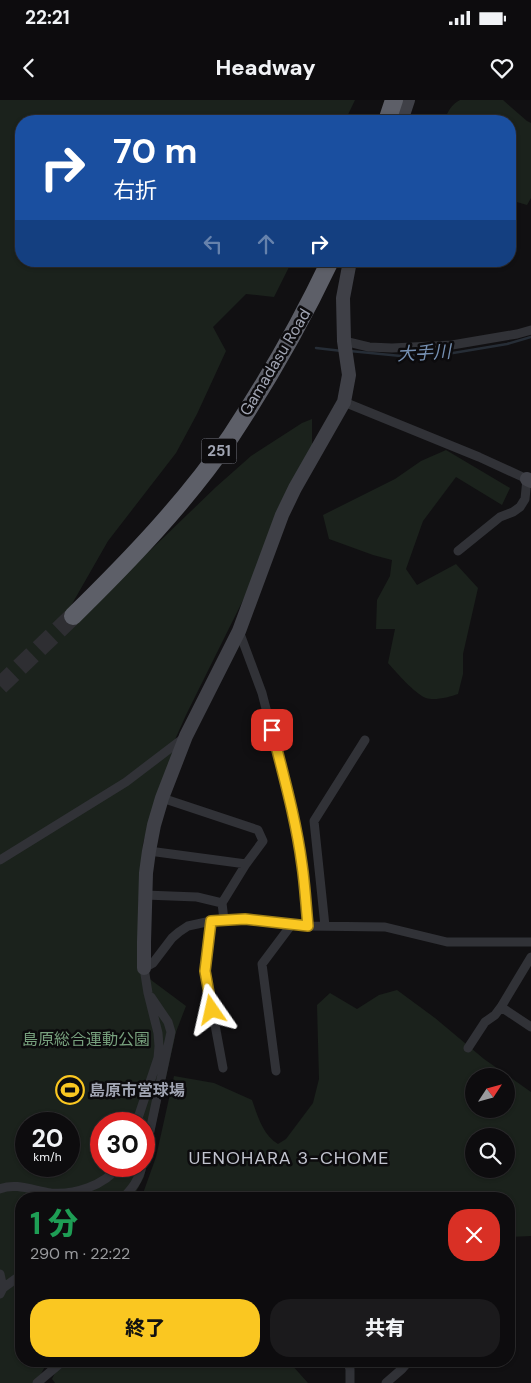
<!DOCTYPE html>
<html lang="ja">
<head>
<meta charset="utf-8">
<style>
	body { margin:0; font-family:"DM Sans","Noto Sans JP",sans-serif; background:#1b1a1c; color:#f1f3f6; height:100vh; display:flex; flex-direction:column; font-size:19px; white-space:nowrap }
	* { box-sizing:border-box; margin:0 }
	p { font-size:16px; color:#9a9b9e }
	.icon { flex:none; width:28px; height:28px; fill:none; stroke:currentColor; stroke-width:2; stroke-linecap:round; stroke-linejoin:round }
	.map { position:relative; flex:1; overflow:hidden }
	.sheet { position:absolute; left:15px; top:1092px; width:500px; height:175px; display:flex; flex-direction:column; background:#0d0c0e; border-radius:20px; box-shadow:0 1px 4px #0004,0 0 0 1px #2d2c2e }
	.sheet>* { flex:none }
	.guide { position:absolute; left:15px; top:15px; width:501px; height:152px; border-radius:20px; box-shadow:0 1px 4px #0004,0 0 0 1px #2d2c2e; background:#1a4fa0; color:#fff; overflow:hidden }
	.needle { width:32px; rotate:54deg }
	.tools { position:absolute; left:465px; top:968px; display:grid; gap:10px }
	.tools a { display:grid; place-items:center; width:50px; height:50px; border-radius:50%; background:#0d0c0e; box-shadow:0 1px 4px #0004,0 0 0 1px #2d2c2e; font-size:25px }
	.speed { position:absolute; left:15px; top:1012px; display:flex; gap:10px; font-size:25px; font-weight:700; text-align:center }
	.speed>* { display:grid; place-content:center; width:65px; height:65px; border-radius:50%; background:#0d0c0e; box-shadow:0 1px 4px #0004,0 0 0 1px #2d2c2e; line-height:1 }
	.speed small { font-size:12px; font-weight:400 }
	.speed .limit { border:8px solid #d22; background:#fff; color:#111 }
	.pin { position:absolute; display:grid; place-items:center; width:42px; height:42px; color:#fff; margin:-21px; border-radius:10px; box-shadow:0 2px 8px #0006 }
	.me { position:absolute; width:55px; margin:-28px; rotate:349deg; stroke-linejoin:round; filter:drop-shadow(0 0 4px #0008) }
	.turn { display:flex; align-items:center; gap:18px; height:105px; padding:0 15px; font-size:22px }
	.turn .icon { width:65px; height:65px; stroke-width:2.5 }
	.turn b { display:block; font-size:35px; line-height:42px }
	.lanes { display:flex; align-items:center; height:48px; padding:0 15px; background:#0003; justify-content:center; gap:25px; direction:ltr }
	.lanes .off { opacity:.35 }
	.round { display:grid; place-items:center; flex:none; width:52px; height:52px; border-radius:20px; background:#1b1a1c }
	.summary { display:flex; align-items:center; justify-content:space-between; height:85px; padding:0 15px }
	h1 { font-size:30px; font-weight:800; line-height:38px; color:#1e9e55 }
	.action { display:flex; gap:10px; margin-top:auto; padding:10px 15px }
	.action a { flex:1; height:58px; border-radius:20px; background:#fac721; color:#111; font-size:20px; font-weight:800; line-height:58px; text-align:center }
	.action a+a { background:#1b1a1c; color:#f1f3f6 }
	.status { display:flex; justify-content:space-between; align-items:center; height:35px; padding:0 25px; background:#0d0c0e; direction:ltr }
	.status svg { height:14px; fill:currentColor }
	header { display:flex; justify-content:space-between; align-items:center; height:65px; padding:0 15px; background:#0d0c0e; font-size:22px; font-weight:800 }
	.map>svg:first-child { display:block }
</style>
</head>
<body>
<div class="status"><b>22:21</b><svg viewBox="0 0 49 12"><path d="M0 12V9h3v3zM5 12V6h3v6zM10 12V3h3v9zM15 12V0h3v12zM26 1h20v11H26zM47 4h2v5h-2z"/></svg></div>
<header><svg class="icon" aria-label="back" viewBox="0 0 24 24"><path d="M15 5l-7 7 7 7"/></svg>Headway<svg class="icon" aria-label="heart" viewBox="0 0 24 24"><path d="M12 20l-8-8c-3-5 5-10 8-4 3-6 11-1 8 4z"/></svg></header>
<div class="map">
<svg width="531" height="1283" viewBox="0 0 531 1283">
	<rect width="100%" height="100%" fill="#111012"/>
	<path fill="#1b221c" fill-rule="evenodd" d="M0 0H355L345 21H21V161H292L274 197 246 194 213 227 226 251 197 314 176 353 108 441 64 518 79 519 216 387 251 356 302 323 312 319V348L249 488 186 615 169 653 174 650 157 698 143 743 138 811 139 871 186 906 176 932 144 1077 132 1099H21V1261H48L36 1283H0ZM26 1024H69V1066H26ZM101 1024H144V1066H101Z
		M460 0H503L527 21 531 23V98L527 105 510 100V21H445C446 13 452 4 460 0Z
		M446 350 510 388 502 405 456 377 423 421 406 469 417 485 456 464 478 488 463 554V574L458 594C450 597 434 601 426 598 414 593 397 573 388 563L395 529H376L377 500 390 476 392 460 373 455 329 439 323 415 395 379 421 361Z
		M397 890 435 918 484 959 531 992V1136L509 1137V1099H381L364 1093 348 1097 347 1099H141L156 1057 174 976 214 983 252 1000C258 1017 263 1035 278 1044L286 1039 313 1003 319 979 317 905 330 893 357 909 379 895ZM474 976H506V1009H474ZM474 1036H506V1069H474Z
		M61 1261H293L291 1264 308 1283H55L52 1279Z"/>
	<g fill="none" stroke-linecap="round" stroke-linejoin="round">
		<path stroke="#262d36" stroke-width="2.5" d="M316 248 342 251
			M350 251 401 256 453 253 507 244 531 237"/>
		<path stroke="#2e2e32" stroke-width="18" stroke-dasharray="18 9" stroke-linecap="butt" d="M0 586 73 516"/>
		<path stroke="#313237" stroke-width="9" d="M344 241 369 247 392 248 452 245 517 234 531 230
			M344 302 479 357 527 379 525 399 520 407 513 412 500 417 458 451
			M239 531 262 593 290 702 302 765 308 826
			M162 698 258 730 263 741 246 764 222 803 224 820
			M149 751 246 764
			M0 760 126 682 185 637
			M145 795 197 797 222 803
			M211 821 205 871 223 968
			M325 826 314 721 365 640
			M501 907 531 927
			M468 948 485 922 495 915 501 907 531 857
			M276 971 262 864 292 824
			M136 1024 158 958 159 946 158 933 148 893 144 868 153 863 172 838 179 832 188 826 211 821 245 819 308 826 385 827 447 842H531
			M144 1059 171 932 168 922 151 897
			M0 1089C15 1082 35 1091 51 1093 74 1095 104 1086 119 1066
			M122 1099C132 1089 139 1080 142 1066
			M0 1174 3 1188 0 1194
			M3 1188 21 1175
			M347 1261 350 1269V1283
			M37 1283 63 1261
			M386 1283 402 1269 409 1261"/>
		<path stroke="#3f4047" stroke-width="14" d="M401 21 408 0
			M527 379 531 381
			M144 868V842L146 773 149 751 154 725 162 698 186 636 239 531 282 415 295 388 344 302 349 275 344 241 343 198 350 161"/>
		<path stroke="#5d5f68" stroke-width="18" d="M387 21 394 0
			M73 516C130 460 186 402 231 336 268 280 301 222 330 161"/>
	</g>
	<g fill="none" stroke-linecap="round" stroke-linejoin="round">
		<defs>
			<path id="route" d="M212 910 205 871 211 821 245 819 308 826C306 806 305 785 302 765 296 719 283 674 272 630"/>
		</defs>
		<use href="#route" stroke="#a28115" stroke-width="12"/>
		<use href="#route" stroke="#fac721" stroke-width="9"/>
	</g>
	<defs>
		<symbol id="stadium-ring" viewBox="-11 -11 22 22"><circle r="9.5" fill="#0c0b0d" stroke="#fac721" stroke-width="1.5"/><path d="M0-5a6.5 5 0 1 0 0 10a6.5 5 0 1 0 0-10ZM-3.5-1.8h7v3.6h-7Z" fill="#fac721"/></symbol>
	</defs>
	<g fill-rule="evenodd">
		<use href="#stadium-ring" x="54" y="974" width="32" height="32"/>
	</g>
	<g text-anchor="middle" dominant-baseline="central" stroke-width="5" stroke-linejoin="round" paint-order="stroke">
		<rect fill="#0c0b0d" stroke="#747781" stroke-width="1" x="201.5" y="338.5" width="35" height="25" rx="4"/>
		<g font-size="15" font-weight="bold" fill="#a1a5b3">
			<text x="219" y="351">251</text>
		</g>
		<g font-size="16" fill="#a1a5b3" stroke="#0c0b0d">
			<text transform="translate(275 262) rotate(-59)">Gamadasu Road</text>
		</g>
		<g font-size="16" fill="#77a07d" stroke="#0c0b0d">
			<text x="86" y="939">島原総合運動公園</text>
		</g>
		<g font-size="16" font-weight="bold" fill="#a1a5b3" stroke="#0c0b0d" text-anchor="start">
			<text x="89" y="990">島原市営球場</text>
		</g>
		<g font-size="18" font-style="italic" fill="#758fb1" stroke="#0c0b0d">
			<text transform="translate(424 253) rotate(-3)">大手川</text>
		</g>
		<g font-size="18" letter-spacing="1" fill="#c2c4cf" stroke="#0c0b0d">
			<text x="289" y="1058">UENOHARA 3-CHOME</text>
		</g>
	</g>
</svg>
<div class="tools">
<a><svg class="needle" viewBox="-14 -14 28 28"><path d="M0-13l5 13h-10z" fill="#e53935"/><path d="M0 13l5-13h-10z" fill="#9a9b9e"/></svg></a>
<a><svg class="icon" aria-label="search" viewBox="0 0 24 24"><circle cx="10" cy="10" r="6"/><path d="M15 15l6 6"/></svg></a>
</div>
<div class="speed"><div>20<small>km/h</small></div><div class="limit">30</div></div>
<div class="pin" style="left:272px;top:630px;background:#d93025"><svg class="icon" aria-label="arrive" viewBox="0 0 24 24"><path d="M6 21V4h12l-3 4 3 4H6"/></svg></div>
<svg class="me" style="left:212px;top:910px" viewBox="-20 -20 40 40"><path d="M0-17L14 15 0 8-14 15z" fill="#fac721" stroke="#fff" stroke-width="4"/></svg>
<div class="guide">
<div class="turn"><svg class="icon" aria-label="right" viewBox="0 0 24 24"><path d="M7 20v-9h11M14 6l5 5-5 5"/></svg><div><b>70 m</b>右折</div></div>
<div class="lanes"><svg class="icon off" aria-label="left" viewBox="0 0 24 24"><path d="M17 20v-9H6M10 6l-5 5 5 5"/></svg><svg class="icon off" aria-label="ahead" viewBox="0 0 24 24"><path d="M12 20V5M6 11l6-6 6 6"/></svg><svg class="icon" aria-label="right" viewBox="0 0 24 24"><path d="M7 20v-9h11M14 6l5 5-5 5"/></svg></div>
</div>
<section class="sheet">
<div class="summary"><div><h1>1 分</h1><p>290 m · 22:22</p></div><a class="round" style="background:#d93025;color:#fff"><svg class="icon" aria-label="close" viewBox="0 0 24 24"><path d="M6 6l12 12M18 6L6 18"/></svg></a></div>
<div class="action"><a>終了</a><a>共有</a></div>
</section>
</div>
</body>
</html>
